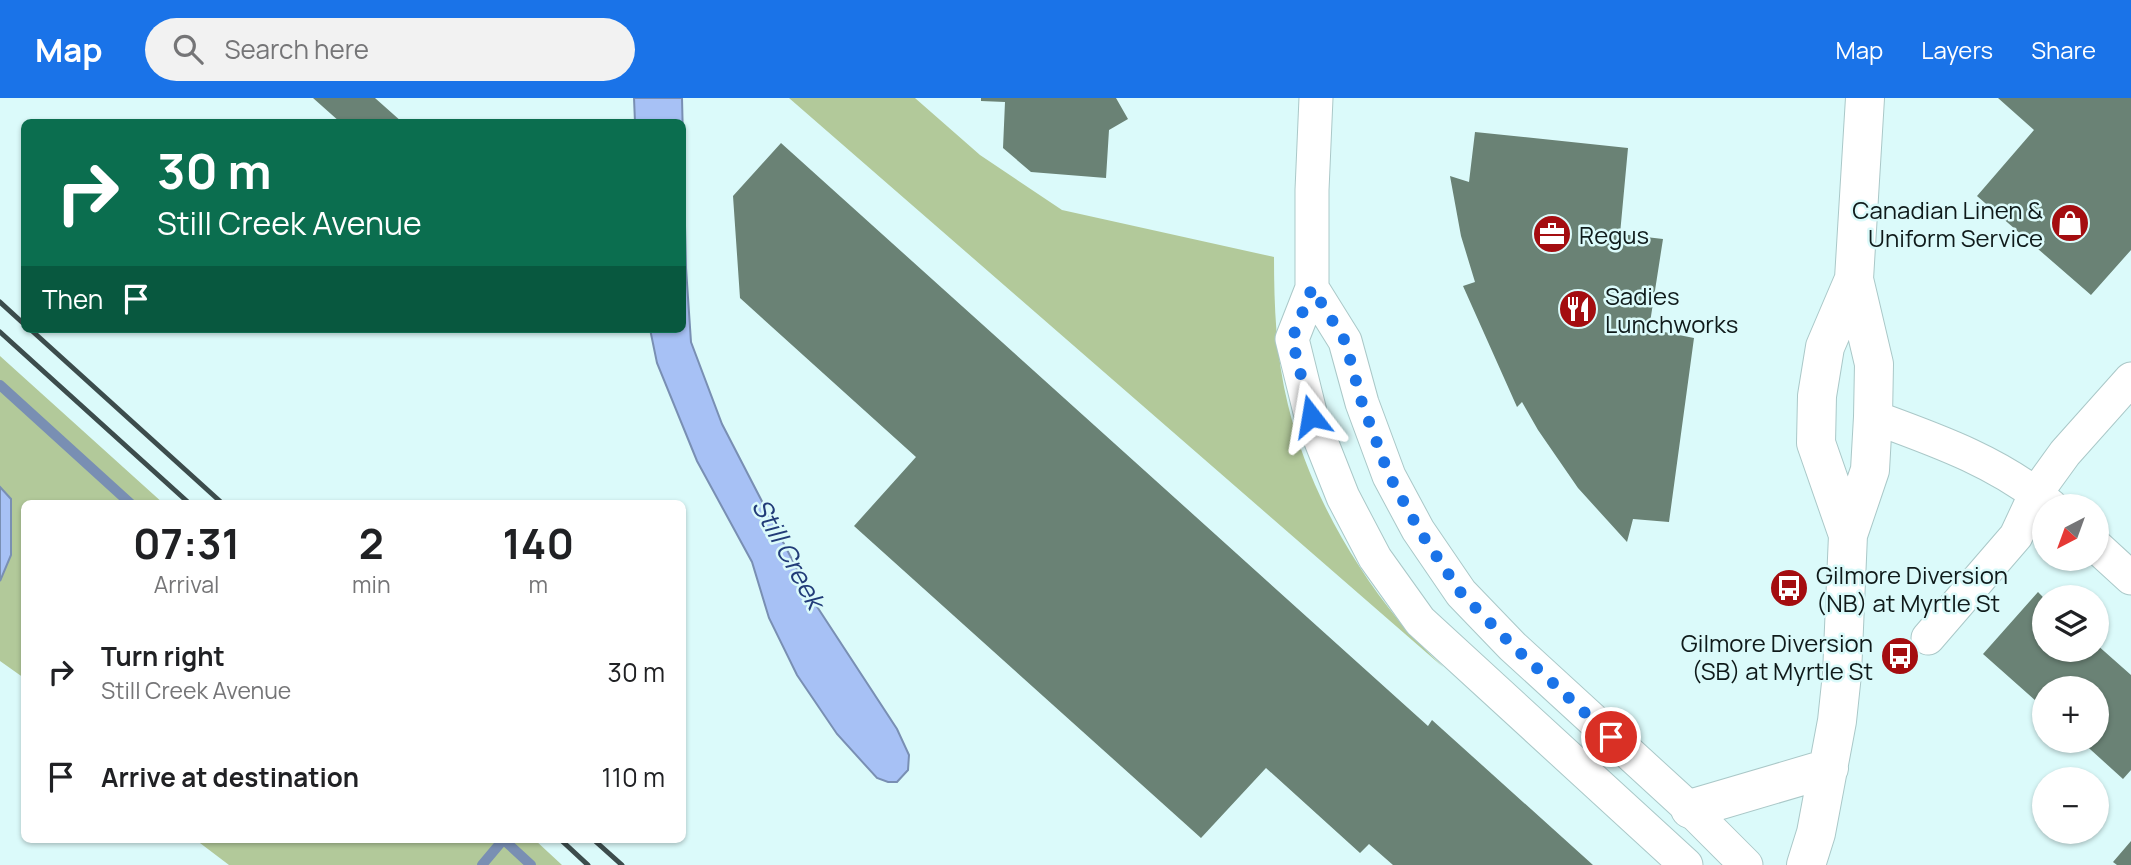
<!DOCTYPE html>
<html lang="en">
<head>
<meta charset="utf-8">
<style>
	body { margin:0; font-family:Manrope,sans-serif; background:#f2f2f2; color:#202124; height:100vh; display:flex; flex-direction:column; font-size:26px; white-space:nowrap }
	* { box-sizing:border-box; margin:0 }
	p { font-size:23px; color:#757577 }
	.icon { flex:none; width:38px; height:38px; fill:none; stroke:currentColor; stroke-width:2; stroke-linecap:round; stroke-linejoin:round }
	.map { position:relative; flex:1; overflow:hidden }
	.panel { position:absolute; left:21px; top:402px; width:665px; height:343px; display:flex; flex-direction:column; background:#fff; border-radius:10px; box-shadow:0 2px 5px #0004 }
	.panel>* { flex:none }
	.guide { position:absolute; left:21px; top:21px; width:665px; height:214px; border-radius:10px; box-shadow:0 2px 5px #0004; background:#0b6e4f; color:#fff; overflow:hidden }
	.needle { width:46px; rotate:221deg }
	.fabs { position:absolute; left:2032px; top:396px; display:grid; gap:14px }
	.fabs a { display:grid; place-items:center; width:77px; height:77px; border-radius:50%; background:#fff; box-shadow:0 2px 5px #0004; font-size:35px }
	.pin { position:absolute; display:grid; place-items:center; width:60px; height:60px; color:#fff; margin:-30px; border:4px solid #fff; border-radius:50%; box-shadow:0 2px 7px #0007 }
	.me { position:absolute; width:77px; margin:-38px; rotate:346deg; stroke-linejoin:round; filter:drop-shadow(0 0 5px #0008) }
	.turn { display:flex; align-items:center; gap:24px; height:147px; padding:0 21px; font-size:32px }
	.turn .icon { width:91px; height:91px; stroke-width:2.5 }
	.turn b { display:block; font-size:49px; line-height:60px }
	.then { display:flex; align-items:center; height:66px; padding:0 21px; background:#0003; gap:14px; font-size:26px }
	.eta { display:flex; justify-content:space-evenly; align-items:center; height:119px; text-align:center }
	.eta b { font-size:42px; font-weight:700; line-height:49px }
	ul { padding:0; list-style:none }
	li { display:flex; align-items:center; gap:21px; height:105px; padding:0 21px }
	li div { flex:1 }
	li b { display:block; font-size:26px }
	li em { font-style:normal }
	header { display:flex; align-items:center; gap:42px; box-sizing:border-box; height:98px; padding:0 35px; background:#1a73e8; color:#fff }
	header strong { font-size:33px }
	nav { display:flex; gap:38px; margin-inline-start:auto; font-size:24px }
	.search { width:490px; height:63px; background:#f2f2f2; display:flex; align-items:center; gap:18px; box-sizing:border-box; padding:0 24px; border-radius:38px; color:#757577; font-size:26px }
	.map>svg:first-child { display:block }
</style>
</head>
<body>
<header>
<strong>Map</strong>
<div class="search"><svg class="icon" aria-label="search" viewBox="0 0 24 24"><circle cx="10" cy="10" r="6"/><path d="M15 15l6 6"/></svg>Search here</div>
<nav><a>Map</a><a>Layers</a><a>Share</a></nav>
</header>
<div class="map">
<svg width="2131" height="767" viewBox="0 0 2131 767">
	<rect width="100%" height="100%" fill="#dbfafa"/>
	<path fill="#b2c99a" d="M789 0H915L980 57 1062 112 1274 159C1274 208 1276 259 1288 307 1307 386 1348 460 1399 523 1412 539 1428 554 1443 569Z
		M0 258 164 406H24V580L0 563Z
		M196 742H535L562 767H229Z"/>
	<path fill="#a7c1f5" stroke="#798fb3" stroke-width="2" d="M634 0H682L686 170 691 244 722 326 814 504 897 631 909 657 908 672 897 684H888L877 680 837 636 797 577 769 520 752 464 697 363 657 265 650 231H682V24H635Z
		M0 389 11 401V457L0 483Z"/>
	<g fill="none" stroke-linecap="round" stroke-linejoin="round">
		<path stroke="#798fb3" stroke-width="10" d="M0 287 131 406
			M504 742 531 767
			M482 767 503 742"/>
	</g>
	<path fill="#6a8275" d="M313 0H375L402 24H340Z
		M981 0H1116L1128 21 1109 32 1106 80 1031 74 1003 50 1005 4 981 3Z
		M1998 0H2131V152L2091 197 1977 98 2034 32Z
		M1475 34 1628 50 1620 136 1663 141 1649 231 1694 240 1669 424 1633 421 1627 444 1578 390 1538 332 1522 304 1517 309 1463 188 1475 184 1461 138 1450 78 1469 84Z
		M781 45 1428 628 1432 622 1593 767H1393L1369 746 1360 755 1266 670 1201 740 854 428 916 359 740 200 733 98Z
		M2038 494 2044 500V551H2096V546L2131 577V672L2123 681 2080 642H2096V590H2044V610L1983 556Z
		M2131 743V767H2117L2113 764Z"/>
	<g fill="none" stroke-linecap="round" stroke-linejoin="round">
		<defs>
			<path id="minor" d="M1316 0 1312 92V190L1292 241 1311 318 1343 399 1375 460 1420 523 1686 767
				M1312 190 1345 243 1362 305 1389 378 1418 432 1461 495 1512 548 1690 711 1746 767
				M1873 319C1936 342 1999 364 2051 408
				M2096 448 2131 480
				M1928 540 2016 438 2036 395 2065 355 2131 281"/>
			<path id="major" d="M1848 437 1816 345 1817 298 1825 249 1854 181
				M1690 711 1829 670
				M1806 767 1816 735 1837 623 1842 576 1848 437 1870 372 1873 319 1874 266 1854 181 1865 0"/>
		</defs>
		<use href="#minor" stroke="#aac8c8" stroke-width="35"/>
		<use href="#major" stroke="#aac8c8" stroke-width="40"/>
		<use href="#minor" stroke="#fff" stroke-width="33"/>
		<use href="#major" stroke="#fff" stroke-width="38"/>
		<path stroke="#3c4c4c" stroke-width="5" d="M0 204 24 226
			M30 231 223 406
			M0 234 190 406
			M561 742 588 767
			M594 742 622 767"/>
	</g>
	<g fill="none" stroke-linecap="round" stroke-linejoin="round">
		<path stroke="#1a73e8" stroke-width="12" stroke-dasharray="0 21.6" d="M1311 318 1292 241 1312 190 1345 243 1362 305 1389 377 1419 432 1461 495 1513 548 1611 639"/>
	</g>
	<defs>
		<symbol id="shop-disc" viewBox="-11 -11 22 22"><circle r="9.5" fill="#a40d10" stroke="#dbfafa"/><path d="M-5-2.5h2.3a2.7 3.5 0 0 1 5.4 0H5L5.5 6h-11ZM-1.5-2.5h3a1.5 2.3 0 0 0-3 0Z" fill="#fff"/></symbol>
		<symbol id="office-disc" viewBox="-11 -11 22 22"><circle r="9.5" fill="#a40d10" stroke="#dbfafa"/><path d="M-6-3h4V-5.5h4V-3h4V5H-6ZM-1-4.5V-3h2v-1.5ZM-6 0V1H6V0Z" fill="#fff"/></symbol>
		<symbol id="restaurant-disc" viewBox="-11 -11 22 22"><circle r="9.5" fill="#a40d10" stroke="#dbfafa"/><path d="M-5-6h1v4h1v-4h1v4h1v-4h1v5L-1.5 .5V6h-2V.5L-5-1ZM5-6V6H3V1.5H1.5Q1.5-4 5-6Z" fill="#fff"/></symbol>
		<symbol id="bus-disc" viewBox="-11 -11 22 22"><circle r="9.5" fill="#a40d10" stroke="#dbfafa"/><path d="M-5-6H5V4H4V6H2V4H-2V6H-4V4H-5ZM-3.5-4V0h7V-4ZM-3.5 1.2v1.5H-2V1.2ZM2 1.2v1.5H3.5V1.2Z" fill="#fff"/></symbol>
	</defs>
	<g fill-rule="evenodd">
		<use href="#shop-disc" x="2048" y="103" width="44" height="44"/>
		<use href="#office-disc" x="1530" y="114" width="44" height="44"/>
		<use href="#restaurant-disc" x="1556" y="189" width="44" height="44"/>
		<use href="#bus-disc" x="1767" y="468" width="44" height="44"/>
		<use href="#bus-disc" x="1878" y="536" width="44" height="44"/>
	</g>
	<g text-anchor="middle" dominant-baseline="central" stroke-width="5" stroke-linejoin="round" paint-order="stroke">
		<g font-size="24" fill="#0f1a1a" stroke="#dbfafa" text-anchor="start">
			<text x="2043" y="111" text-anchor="end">Canadian Linen &amp;<tspan x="2043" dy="28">Uniform Service</tspan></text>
			<text x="1579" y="136">Regus</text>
			<text x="1605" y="197">Sadies<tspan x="1605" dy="28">Lunchworks</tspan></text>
			<text x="1816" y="476">Gilmore Diversion<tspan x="1816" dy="28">(NB) at Myrtle St</tspan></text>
			<text x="1873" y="544" text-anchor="end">Gilmore Diversion<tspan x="1873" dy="28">(SB) at Myrtle St</tspan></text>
		</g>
		<g font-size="26" font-style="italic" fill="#213b78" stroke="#dbfafa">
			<text transform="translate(789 455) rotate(61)">Still Creek</text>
		</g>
	</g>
</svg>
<div class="fabs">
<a><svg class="needle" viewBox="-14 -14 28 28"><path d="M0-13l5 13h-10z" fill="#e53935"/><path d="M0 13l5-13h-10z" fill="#757577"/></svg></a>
<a><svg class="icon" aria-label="layers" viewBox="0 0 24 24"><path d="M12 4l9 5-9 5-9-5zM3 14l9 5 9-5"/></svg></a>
<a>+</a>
<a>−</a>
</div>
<div class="pin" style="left:1611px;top:639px;background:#d93025"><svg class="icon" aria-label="arrive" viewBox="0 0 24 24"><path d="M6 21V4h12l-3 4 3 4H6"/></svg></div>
<svg class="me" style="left:1311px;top:318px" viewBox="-20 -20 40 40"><path d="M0-17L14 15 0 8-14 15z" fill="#1a73e8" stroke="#fff" stroke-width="4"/></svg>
<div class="guide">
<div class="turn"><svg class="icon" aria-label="right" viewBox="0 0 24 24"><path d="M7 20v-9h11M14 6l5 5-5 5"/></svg><div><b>30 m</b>Still Creek Avenue</div></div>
<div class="then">Then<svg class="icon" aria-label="arrive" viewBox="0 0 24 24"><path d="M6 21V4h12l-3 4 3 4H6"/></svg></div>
</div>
<section class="panel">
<div class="eta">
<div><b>07:31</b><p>Arrival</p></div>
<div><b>2</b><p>min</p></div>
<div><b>140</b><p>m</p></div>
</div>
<ul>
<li><svg class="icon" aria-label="right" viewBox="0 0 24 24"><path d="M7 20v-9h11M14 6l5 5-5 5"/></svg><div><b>Turn right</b><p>Still Creek Avenue</p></div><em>30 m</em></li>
<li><svg class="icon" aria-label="arrive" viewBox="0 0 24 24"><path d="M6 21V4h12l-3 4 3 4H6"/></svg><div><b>Arrive at destination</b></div><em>110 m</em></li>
</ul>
</section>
</div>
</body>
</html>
